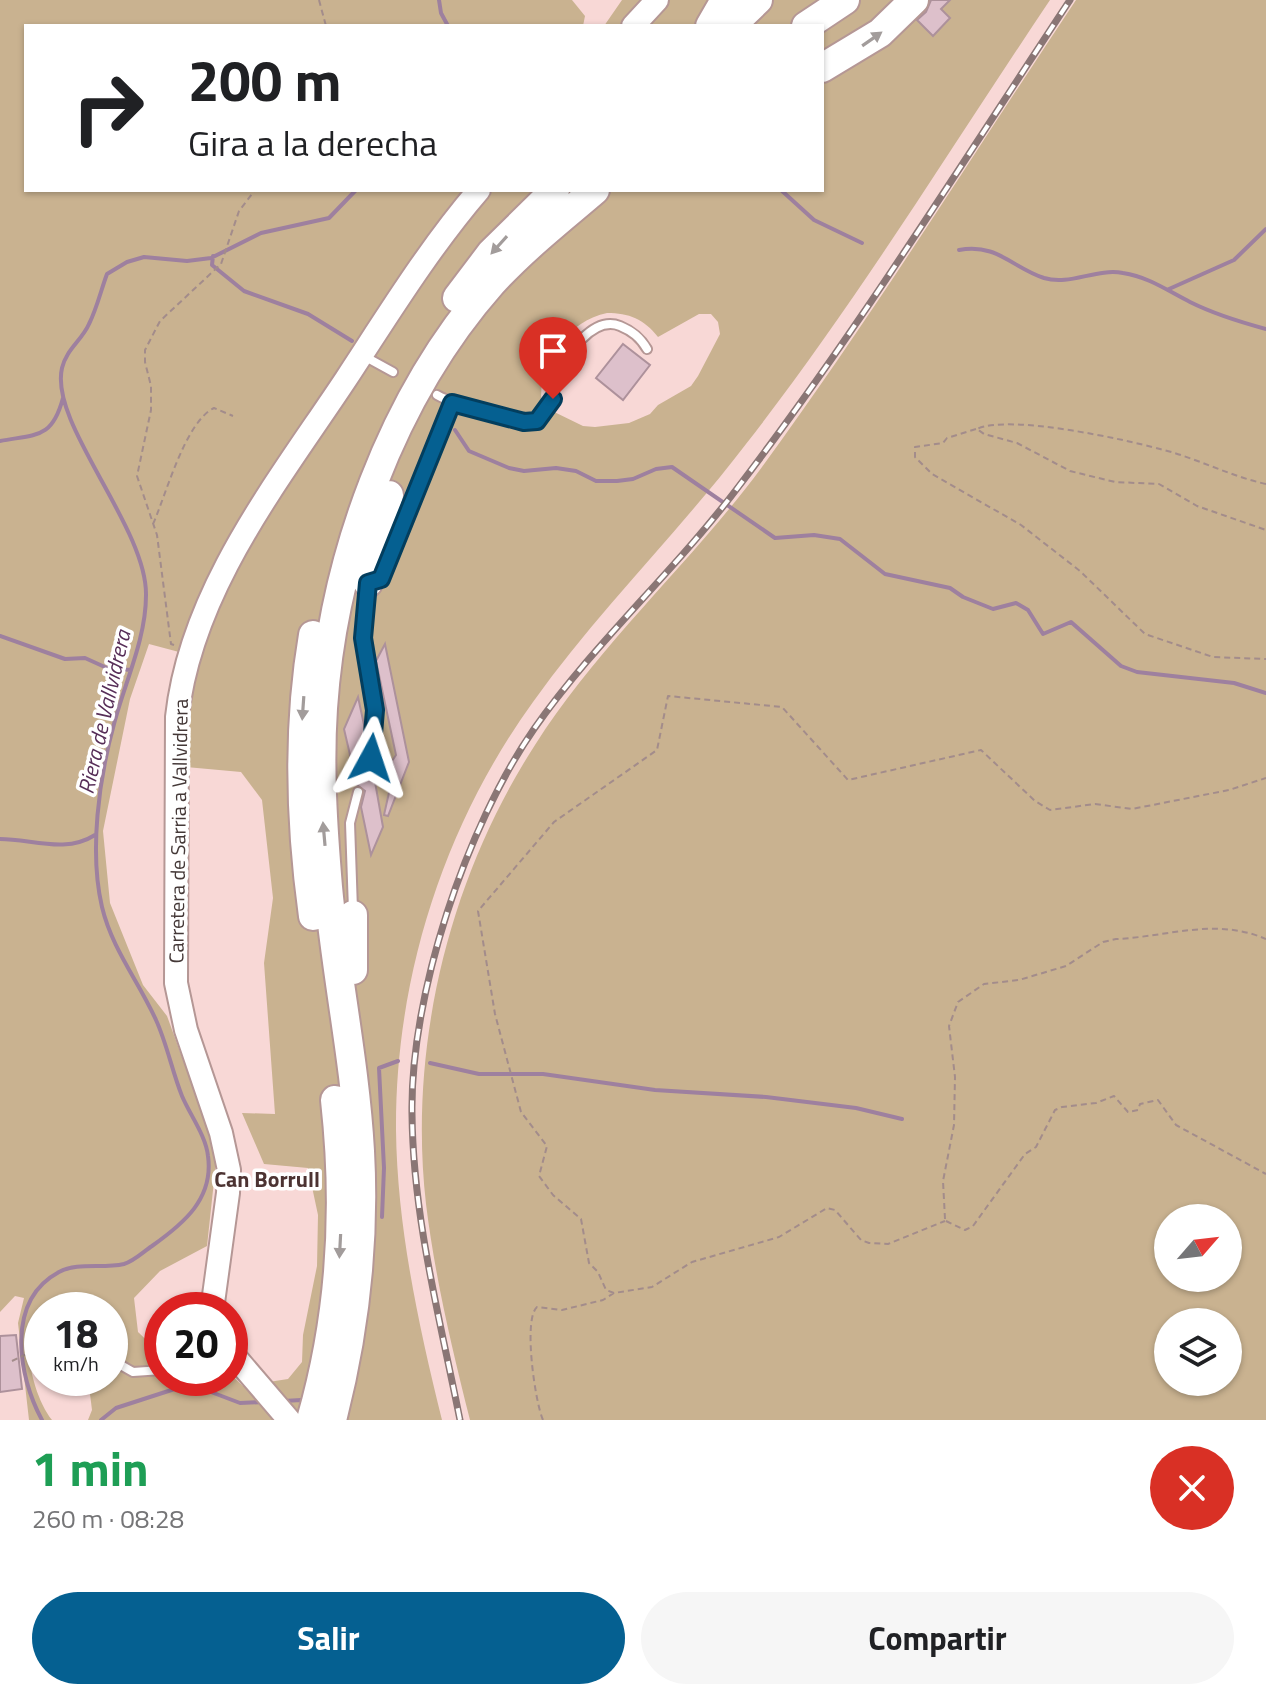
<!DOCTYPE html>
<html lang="es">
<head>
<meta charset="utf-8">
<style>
	body { margin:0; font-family:"Titillium Web",sans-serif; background:#f6f6f6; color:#202124; height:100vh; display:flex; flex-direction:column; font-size:30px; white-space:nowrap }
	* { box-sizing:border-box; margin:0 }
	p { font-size:26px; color:#757577 }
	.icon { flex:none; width:44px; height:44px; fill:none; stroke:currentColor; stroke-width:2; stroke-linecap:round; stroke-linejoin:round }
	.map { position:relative; height:1420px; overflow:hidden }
	.sheet { display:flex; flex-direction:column; background:#fff; flex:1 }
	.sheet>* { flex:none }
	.hud { position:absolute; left:24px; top:24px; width:800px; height:168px; border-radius:0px; box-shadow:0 2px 6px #0004; background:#fff; color:#202124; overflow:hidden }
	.needle { width:52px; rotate:62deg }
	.controls { position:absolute; left:1154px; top:1204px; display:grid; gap:16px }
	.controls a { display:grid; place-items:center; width:88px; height:88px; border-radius:50%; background:#fff; box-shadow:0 2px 6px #0004; font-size:40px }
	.speed { position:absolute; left:24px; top:1292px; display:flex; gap:16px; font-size:40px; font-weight:700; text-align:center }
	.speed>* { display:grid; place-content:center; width:104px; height:104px; border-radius:50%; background:#fff; box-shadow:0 2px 6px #0004; line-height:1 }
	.speed small { font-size:20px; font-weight:400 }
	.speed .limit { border:12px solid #d22; background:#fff; color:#111 }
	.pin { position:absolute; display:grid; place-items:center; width:68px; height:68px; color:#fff; margin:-82px -34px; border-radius:50% 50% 50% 0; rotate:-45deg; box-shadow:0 0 8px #0007 }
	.pin .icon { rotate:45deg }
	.me { position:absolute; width:88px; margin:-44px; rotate:5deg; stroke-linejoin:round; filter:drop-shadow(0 0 6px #0008) }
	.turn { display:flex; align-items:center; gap:28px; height:168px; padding:0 32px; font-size:36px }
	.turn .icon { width:104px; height:104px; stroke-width:2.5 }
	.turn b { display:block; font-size:56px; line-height:68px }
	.round { display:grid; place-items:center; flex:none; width:84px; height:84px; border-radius:42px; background:#f6f6f6 }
	.head { display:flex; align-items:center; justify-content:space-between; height:136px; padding:0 32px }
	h1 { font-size:48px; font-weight:700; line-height:60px; color:#1e9e55 }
	.button { display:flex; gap:16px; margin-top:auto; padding:16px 32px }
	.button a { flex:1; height:92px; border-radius:48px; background:#056091; color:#fff; font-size:32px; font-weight:700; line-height:92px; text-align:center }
	.button a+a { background:#f6f6f6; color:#202124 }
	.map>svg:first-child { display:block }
</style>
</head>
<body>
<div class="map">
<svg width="1266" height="1420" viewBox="0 0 1266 1420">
	<rect width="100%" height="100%" fill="#f8d8d6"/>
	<path fill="#c9b290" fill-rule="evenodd" d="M0 0H572L585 16 583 26H26V190H822V26H604L622 0H1050C950 149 856 303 746 444 678 533 598 611 533 702 444 825 395 978 396 1130 397 1227 419 1327 442 1420H88L92 1410 88 1378H110V1310H42V1316L33 1321C22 1348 34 1397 52 1420H29L18 1323 24 1298 15 1296 0 1312ZM607 313C629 313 644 319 658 337L699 314H711L718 322 720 334 698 376 691 386 658 405 650 414 629 423 595 427 583 426 542 406C536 364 566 322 607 313ZM149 644 179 652 194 665 186 767 241 772 262 800 273 898 264 963 275 1114 242 1113 264 1164 308 1168 318 1215 317 1266 303 1335 302 1362 288 1379 243 1386 230 1374V1378H162V1355L138 1332 134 1298 160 1271 207 1246 217 1153 167 1016 143 985 110 903 103 831 130 699Z
		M1076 0H1266V1420H470C452 1349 435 1277 426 1204 408 1046 449 878 535 745 600 643 691 563 762 467 873 315 972 156 1076 0ZM1228 1218V1278H1168V1218ZM1228 1322V1382H1168V1322Z"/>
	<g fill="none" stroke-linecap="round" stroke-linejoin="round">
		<path stroke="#9e809f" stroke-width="4" d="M439 0 441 13 448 26
			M781 190 814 220 862 243
			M959 250C997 243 1011 267 1044 278 1070 286 1096 268 1123 273 1149 277 1168 291 1190 302 1214 314 1240 322 1266 329
			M213 256 212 265 244 291 308 314 352 341
			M1169 289 1234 260 1266 229
			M455 430 469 451 509 468 524 471 556 468 576 471 596 481H617L633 479 656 469 672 467 775 538 814 535 840 539 885 574 950 588 963 597 993 609 1016 603 1028 610 1043 634 1071 622 1121 666 1137 672 1234 683 1266 693
			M0 441C37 434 52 439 63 398
			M0 636 65 659 85 658 107 668 131 670
			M0 839C32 839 65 854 95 835
			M430 1063 479 1074H543L655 1090 766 1097 856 1108 902 1119
			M382 1217 384 1168 379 1068 398 1061
			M284 1401 301 1400 307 1402
			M42 1420C18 1376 5 1301 59 1272 78 1262 103 1269 124 1264 134 1261 143 1252 152 1246 183 1224 214 1199 208 1156 206 1136 190 1115 182 1096 172 1071 167 1044 156 1020 139 982 112 949 102 907 89 852 99 778 114 724 125 682 146 639 146 595 147 527 49 424 62 368 66 350 82 340 89 324 97 308 101 290 107 274L127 262 144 257 187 261 211 258 261 233 329 218 356 190
			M101 1420 116 1408 190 1384 240 1403 263 1402"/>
	</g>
	<path fill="#ddc0cb" stroke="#ad919b" stroke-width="2" d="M931 0H950L941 9 950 18 933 36 917 20 926 12Z
		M623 344 650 365 623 400 596 378Z
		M385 644 409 762 388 816 384 815 394 770 392 761 396 755 376 661Z
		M358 697 366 734 364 760 372 765 383 827 371 855 361 807 365 791 357 785 344 729Z
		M16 1335 22 1389 0 1392V1336Z"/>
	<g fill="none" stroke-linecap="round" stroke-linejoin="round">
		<defs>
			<path id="lane" d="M362 355 393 372
				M437 395C451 403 525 427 538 420 553 412 553 390 558 376 566 355 593 315 620 326 632 331 640 337 647 349
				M379 579 452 403
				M367 589 363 638 375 710 371 758
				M353 910 350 823 358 792
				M110 1359 133 1372 162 1370"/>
			<path id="secondary" d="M633 26 657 0
				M212 1310 228 1193 229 1170 221 1133 186 1030 176 983 177 717C191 590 277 483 346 379 388 315 429 248 479 190
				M230 1351 289 1420"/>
			<path id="highway" d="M710 26 725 0
				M731 26 758 0
				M806 26 845 0
				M822 68 880 33 914 0
				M457 298 491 253 555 190
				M368 583 372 552 389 495
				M313 635C297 729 300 822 313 916
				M353 970V915
				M311 1420C341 1316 347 1207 335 1100
				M332 1420C355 1331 365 1242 360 1151 355 1062 336 975 328 887 323 827 319 768 323 708 333 559 392 396 492 283 524 248 560 220 595 190"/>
		</defs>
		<use href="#lane" stroke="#b59795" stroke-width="12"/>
		<use href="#secondary" stroke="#b59795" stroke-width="26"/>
		<use href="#highway" stroke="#b59795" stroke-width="32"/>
		<path stroke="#a38c8b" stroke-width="2" stroke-dasharray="6 4" stroke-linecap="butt" d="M319 0 326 26
			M976 429 947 438 943 443 915 447V457L932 474 1021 525 1080 571 1145 634 1213 657 1266 659
			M1266 484C1229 476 1197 458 1160 449 1123 439 1009 414 977 429L984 434 1017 443 1070 471 1115 482 1159 484 1197 506 1266 530
			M153 524C166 495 185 422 214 408L233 416
			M174 645 171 644 157 535 137 476 151 410V386L145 362V350L160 321 221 264 239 211 255 190
			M945 1219 943 1181 954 1125 955 1077 949 1026 958 1002 984 984 1019 980 1066 966 1103 942 1116 939C1167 937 1215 917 1266 939
			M946 1221 965 1230 973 1226 1025 1154 1036 1147 1055 1110 1062 1107 1096 1103 1114 1096 1128 1112 1138 1110 1140 1104 1158 1100 1176 1125 1266 1174
			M614 1293 606 1290 598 1272 589 1263 581 1219 553 1195 539 1176 547 1146 521 1112 495 1014 478 911 554 822 657 750 668 696 782 707 848 780 981 750 1035 801 1050 810 1095 804 1132 809 1229 790 1266 778
			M12 1361 42 1347
			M543 1420C535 1402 523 1319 537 1307L562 1310 603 1300 614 1293 652 1287 692 1262 779 1237 827 1208 835 1210 861 1240 869 1243 888 1244 945 1221"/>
		<use href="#lane" stroke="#fff" stroke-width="8"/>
		<use href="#secondary" stroke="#fff" stroke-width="22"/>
		<use href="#highway" stroke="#fff" stroke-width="28"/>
		<defs>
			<path id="rail" d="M460 1420C440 1319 413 1218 412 1114 410 995 466 827 534 729 595 642 675 571 739 486 858 330 962 163 1070 0"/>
		</defs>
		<use href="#rail" stroke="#8a7675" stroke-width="7"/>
		<use href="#rail" stroke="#fff" stroke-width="4" stroke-dasharray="12" stroke-linecap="butt"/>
	</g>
	<defs><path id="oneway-solid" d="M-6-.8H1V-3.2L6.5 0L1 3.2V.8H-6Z" transform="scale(2)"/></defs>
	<g fill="#a29c9b">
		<use href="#oneway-solid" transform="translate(872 39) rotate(-35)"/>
		<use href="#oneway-solid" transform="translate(499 245) rotate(132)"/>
		<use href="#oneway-solid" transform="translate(303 708) rotate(94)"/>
		<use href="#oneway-solid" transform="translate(324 834) rotate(-95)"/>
		<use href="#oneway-solid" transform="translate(340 1246) rotate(93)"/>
	</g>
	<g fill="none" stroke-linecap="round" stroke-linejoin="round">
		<defs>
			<path id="route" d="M371 758 375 710 363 638 368 583 381 579 452 403 524 422 537 421 553 399"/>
		</defs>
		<use href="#route" stroke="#033e5e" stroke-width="20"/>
		<use href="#route" stroke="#056091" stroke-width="14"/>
	</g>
	<g text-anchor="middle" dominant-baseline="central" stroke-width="7" stroke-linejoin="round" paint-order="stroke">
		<g font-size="20" fill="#443837" stroke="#fff">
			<text transform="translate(178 831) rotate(-89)">Carretera de Sarria a Vallvidrera</text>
		</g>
		<g font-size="22" font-style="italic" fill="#572e58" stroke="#fff">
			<text transform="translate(104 712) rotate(-77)">Riera de Vallvidrera</text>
		</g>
		<g font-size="22" font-weight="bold" fill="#4c3332" stroke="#fff">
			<text x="267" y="1179">Can Borrull</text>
		</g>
	</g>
</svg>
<div class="controls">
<a><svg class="needle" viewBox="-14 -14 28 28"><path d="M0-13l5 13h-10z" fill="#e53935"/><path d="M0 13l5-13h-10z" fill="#757577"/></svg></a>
<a><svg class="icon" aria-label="layers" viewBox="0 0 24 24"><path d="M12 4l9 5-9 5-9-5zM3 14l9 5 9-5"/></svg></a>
</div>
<div class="speed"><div>18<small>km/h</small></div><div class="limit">20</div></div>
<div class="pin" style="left:553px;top:399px;background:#d93025"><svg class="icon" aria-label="arrive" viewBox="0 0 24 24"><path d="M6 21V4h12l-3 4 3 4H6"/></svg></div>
<svg class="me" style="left:371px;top:758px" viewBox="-20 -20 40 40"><path d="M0-17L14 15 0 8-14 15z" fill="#056091" stroke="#fff" stroke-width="4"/></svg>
<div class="hud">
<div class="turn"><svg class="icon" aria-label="right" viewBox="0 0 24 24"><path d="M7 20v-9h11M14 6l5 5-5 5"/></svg><div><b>200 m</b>Gira a la derecha</div></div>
</div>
</div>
<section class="sheet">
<div class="head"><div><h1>1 min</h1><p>260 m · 08:28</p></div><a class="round" style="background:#d93025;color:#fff"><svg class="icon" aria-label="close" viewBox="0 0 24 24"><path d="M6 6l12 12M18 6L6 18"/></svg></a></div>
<div class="button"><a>Salir</a><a>Compartir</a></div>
</section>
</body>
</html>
